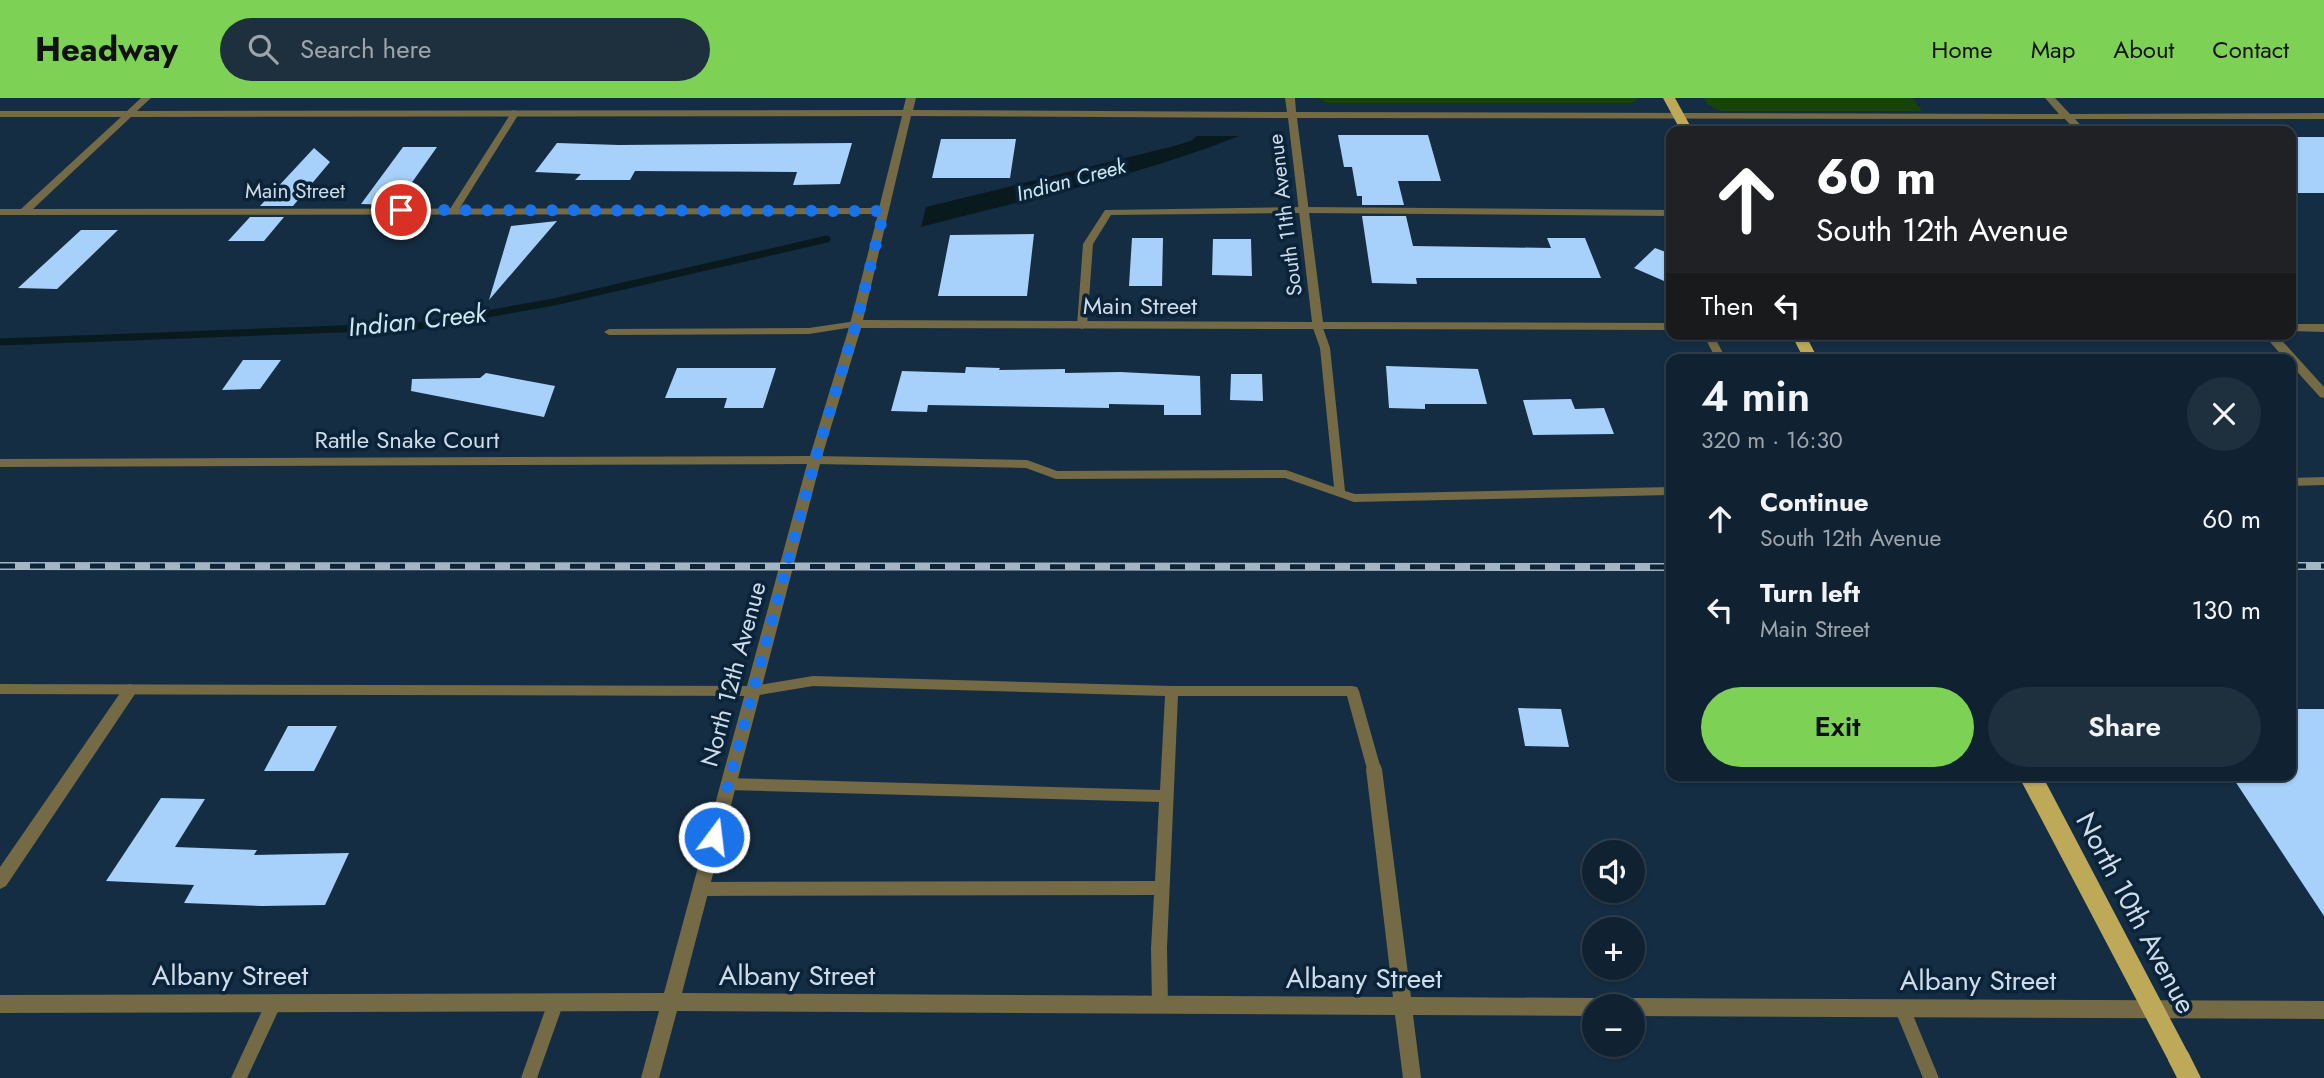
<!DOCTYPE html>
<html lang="en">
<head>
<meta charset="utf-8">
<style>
	body { margin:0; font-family:Jost,sans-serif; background:#1e2f3e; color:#f1f3f6; height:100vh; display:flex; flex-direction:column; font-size:26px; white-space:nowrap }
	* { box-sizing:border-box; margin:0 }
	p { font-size:23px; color:#9ca4ac }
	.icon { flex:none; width:38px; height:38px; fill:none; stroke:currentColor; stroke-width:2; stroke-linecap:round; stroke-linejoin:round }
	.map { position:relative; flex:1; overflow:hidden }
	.details { position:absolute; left:1666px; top:256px; width:630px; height:427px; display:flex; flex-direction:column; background:#102232; border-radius:14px; box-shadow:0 2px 5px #0004,0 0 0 2px #303f4d }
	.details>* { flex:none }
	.guide { position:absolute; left:1666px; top:28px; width:630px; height:214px; border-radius:14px; box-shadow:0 2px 5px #0004,0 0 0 2px #303f4d; background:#202124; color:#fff; overflow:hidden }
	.controls { position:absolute; left:1582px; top:742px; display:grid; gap:14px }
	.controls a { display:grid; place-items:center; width:63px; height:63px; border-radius:50%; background:#102232; box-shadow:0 2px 5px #0004,0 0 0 2px #303f4d; font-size:35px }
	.pin { position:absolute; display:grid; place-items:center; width:60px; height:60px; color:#fff; margin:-30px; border:4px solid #fff; border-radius:50%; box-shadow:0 2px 7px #0007 }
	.me { position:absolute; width:77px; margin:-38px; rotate:15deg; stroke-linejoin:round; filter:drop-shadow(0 0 5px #0008) }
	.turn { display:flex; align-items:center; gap:24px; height:147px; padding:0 35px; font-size:32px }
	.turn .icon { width:91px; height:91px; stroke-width:2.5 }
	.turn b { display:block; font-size:49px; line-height:60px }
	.then { display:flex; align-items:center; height:66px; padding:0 35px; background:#0003; gap:14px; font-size:26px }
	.round { display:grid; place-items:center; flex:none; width:74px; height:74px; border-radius:37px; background:#1e2f3e }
	.headline { display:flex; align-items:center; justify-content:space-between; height:119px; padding:0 35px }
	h1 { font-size:42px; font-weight:600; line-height:52px }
	.primary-button { display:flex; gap:14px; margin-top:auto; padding:14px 35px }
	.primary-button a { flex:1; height:80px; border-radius:42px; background:#7dd154; color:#111; font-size:28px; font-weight:600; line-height:80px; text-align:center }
	.primary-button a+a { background:#1e2f3e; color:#f1f3f6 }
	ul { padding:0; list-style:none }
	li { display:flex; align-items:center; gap:21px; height:91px; padding:0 35px }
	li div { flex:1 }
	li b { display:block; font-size:26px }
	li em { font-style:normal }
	header { display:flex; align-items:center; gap:42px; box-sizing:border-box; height:98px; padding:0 35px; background:#7dd154; color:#111 }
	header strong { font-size:33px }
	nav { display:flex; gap:38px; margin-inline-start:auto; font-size:24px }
	.search { width:490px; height:63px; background:#1e2f3e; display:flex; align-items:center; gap:18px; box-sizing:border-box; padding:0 24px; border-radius:38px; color:#9ca4ac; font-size:26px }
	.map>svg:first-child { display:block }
</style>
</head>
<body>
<header>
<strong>Headway</strong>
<div class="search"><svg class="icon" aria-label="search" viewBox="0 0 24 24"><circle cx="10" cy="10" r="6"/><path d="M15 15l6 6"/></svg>Search here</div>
<nav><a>Home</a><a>Map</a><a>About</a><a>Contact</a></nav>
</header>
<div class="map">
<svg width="2324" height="980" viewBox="0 0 2324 980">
	<rect width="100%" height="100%" fill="#152d42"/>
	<path fill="#184309" d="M1317 0H1640L1631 5H1329Z
		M1704 0H1912L1922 13H1721L1708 7Z"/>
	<path fill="#091a1f" d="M1197 38H1239C1136 79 1028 101 921 129L926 109 1170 49 1191 43Z"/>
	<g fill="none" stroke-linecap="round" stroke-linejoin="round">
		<path stroke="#091a1f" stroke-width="7" d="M0 244 419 228 554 204 827 141"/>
	</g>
	<path fill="#a7d1fa" d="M1338 37H1428L1441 83H1398L1404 107H1362V98H1357L1352 69H1344Z
		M2291 39H2324V95H2291Z
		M941 41H1016L1010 80H932Z
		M557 45 619 47 852 45 840 86 793 87 797 74 635 73 630 82H575L581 76 535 74Z
		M403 49H437L396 107 361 106Z
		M314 50 330 64 293 108H260Z
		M1362 118H1406L1413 148 1551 150 1547 140H1585L1601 180H1416L1417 186 1372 185Z
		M250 119H284L264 143H228Z
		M557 123 489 202 511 128Z
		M81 132H118L57 191 18 190Z
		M1034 136 1027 198H938L950 137Z
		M1132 140H1163L1162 188H1129Z
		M1213 141H1251L1252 178 1212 177Z
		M1655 150 1671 156V186L1634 170Z
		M243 262H281L260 291 222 292Z
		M1386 268 1478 271 1487 306H1425V311L1389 310Z
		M966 269 1000 270 999 272 1065 271V275L1120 274 1200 278 1201 317H1164V307L1109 306V310L928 307 927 314 891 313 902 273 965 275Z
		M677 270H776L763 310H724L727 300H665Z
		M486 275 555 288 544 319 411 293 412 281 480 280Z
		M1231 276H1262L1263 303 1230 302Z
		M1571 301 1575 311 1604 310 1614 336 1533 337 1523 302Z
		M1518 610 1561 611 1569 649 1525 648Z
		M2291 611H2324V818L2231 677H2291Z
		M288 628H337L314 673H264Z
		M161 700 205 701 175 749 257 752 254 757 349 755 325 807 262 808 184 805 194 787 106 783Z"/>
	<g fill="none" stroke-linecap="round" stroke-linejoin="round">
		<path fill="#746a45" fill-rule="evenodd" d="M513 12 520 14 458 113H452L450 111Z
			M1304 109 1671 112V118L1304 115 1111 117 1093 146 1087 228 1082 231 1077 228 1083 146 1105 112Z
			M856 223 860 224V228L809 236 609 237 604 234 609 231 809 230Z
			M1318 227 1323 230 1330 250 1345 393 1355 396 1671 389V397L1354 404 1285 380 1056 381 1026 370 815 366 809 362 815 358 1027 362 1057 373 1286 372 1334 389 1320 250 1313 230Z
			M1703 236H1713L1726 261H1716Z
			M2324 379V387L2291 388V380Z
			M813 578 1172 588H1352L1357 589 1359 593 1381 671 1379 675 1374 677 1369 675 1367 671 1347 598H1178L1167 850 1168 907 1166 912 1160 915 1154 912 1152 907 1151 850 1154 797 700 798 695 796 693 791 695 786 700 784 1155 783 1159 704 728 692 723 690 721 686 723 682 728 680 1160 692 1165 598 813 588 753 598 0 596V586L753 588Z
			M556 896 562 899 564 904 537 980H521L548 904 550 899Z
			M274 897 280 900 282 905 247 980H231L268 900Z
			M1902 902 1908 905 1939 980H1923L1894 910 1896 905Z"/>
		<path fill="#746a45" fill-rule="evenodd" d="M141 0H151L137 13 903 12 906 0H916L913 12 1287 14 1285 0H1295L1296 14 2059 16 2045 0H2055L2070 16 2324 15V21H2075L2086 33H2076L2065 21 1297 20 1323 224 1671 225V232L1323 231 1318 234 1313 231 861 230 821 362 682 895 1393 899 1366 671 1368 666 1374 664 1380 666 1382 671 1411 899 1594 900 1600 903 1603 908H1594V918L1413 917 1421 980H1403L1395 917 677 913 659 980H641L659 913 0 915V897L664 895 807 366 0 369V361L810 358 850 226 878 116 0 117V111H21L121 19H0V13H127ZM902 18 879 110 33 111 131 19ZM911 18 1288 20 1312 224 863 222Z
			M2291 226H2324V234L2291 233Z
			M2263 236H2276L2324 289V300L2320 299 2291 267V261H2285Z
			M130 586 135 588 137 592 135 596 6 788 0 791V769L125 588Z
			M1633 900 2324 903V921L1633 918V908H1624L1627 903Z"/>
		<path fill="#bea959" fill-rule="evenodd" d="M1663 0H1675L1693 33H1681Z
			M1791 236H1805L1818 261H1804Z
			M2180 950 2188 954 2201 980H2177L2168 962 2172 954Z"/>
		<defs>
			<path id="rail" d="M0 468 1671 469
				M2291 468H2324"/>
		</defs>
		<use href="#rail" stroke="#a4b5c4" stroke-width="8"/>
		<use href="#rail" stroke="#0b2338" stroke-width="5" stroke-dasharray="15" stroke-linecap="butt"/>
		<path stroke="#bea959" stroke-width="21" d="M2030 677 2180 962"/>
	</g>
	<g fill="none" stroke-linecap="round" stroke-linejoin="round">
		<path stroke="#1a73e8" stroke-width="12" stroke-dasharray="0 21.6" d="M401 112 884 113 856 226 815 362 714 739"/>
	</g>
	<g text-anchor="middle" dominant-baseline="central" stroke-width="7" stroke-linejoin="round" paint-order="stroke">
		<g font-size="21" font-style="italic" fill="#cee8f2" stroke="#0b2338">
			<text transform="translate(1071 82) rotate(-15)">Indian Creek</text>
		</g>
		<g font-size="21" fill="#cedcea" stroke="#0b2338">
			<text x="295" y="93">Main Street</text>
			<text transform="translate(1285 117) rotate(-97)">South 11th Avenue</text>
		</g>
		<g font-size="24" fill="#cedcea" stroke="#0b2338">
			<text x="1140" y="207">Main Street</text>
			<text x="407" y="341">Rattle Snake Court</text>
			<text transform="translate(733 576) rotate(-75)">North 12th Avenue</text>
		</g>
		<g font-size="26" font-style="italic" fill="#cee8f2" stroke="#0b2338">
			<text transform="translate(417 222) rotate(-6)">Indian Creek</text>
		</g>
		<g font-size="28" fill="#cedcea" stroke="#0b2338">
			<text transform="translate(2136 815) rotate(62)">North 10th Avenue</text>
			<text x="230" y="877">Albany Street</text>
			<text x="797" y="877">Albany Street</text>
			<text x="1364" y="880">Albany Street</text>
			<text x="1978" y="882">Albany Street</text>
		</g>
	</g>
</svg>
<div class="controls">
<a><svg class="icon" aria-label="sound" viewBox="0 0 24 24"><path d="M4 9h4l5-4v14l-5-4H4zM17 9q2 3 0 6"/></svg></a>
<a>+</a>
<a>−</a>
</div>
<div class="pin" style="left:401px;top:112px;background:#d93025"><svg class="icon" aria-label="arrive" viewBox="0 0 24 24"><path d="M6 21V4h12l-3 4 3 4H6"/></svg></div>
<svg class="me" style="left:714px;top:739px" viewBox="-20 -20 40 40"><circle r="17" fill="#1a73e8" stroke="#fff" stroke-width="3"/><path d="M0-11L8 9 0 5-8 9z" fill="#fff"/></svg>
<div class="guide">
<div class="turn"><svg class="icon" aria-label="ahead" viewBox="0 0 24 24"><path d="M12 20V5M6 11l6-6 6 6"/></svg><div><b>60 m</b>South 12th Avenue</div></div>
<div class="then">Then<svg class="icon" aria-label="left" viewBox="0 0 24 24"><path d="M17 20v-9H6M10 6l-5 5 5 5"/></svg></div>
</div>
<section class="details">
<div class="headline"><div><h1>4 min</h1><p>320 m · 16:30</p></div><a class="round"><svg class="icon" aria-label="close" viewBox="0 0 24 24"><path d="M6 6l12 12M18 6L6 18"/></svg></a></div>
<ul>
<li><svg class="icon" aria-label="ahead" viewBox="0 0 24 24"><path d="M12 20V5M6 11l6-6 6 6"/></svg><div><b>Continue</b><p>South 12th Avenue</p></div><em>60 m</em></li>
<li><svg class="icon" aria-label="left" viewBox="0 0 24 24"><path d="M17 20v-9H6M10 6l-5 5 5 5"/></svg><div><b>Turn left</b><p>Main Street</p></div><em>130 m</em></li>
</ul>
<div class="primary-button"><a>Exit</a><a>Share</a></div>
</section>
</div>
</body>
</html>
